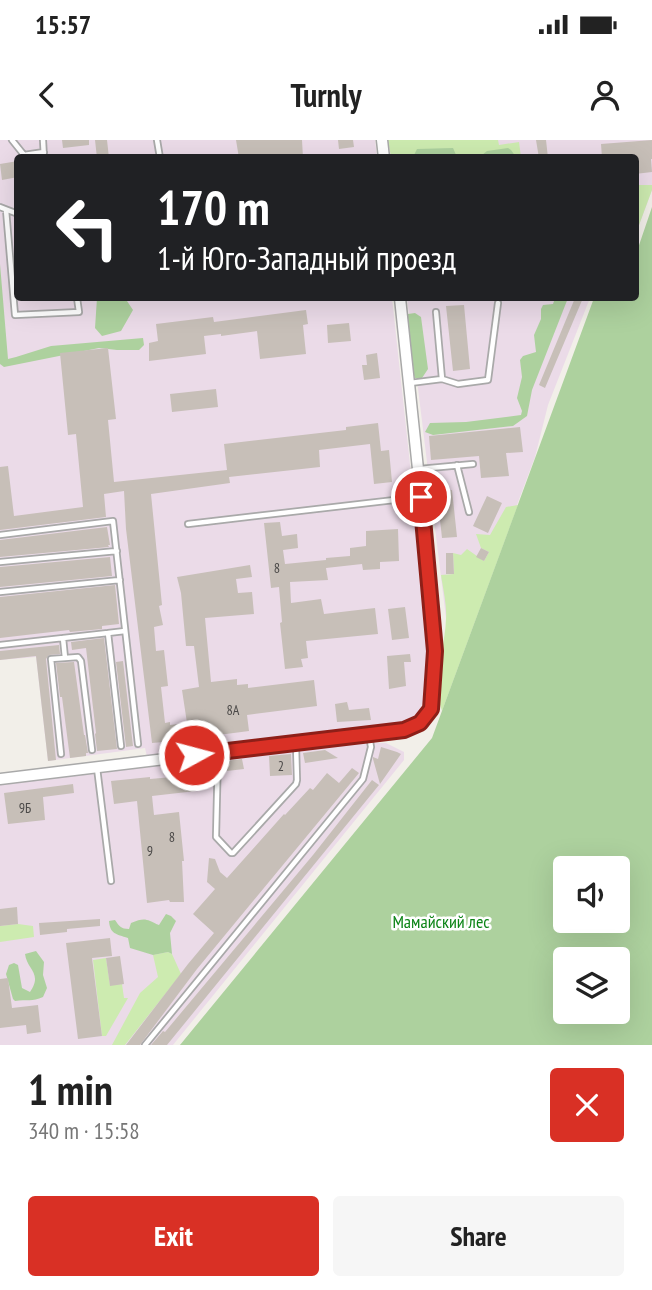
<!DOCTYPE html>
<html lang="en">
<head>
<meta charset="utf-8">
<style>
	body { margin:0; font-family:"PT Sans Narrow",sans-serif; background:#f6f6f6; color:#222; height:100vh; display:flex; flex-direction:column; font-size:26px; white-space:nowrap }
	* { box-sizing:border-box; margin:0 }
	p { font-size:23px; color:#767676 }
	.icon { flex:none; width:38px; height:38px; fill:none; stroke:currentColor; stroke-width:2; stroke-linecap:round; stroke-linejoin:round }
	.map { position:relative; height:905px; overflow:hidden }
	.details { display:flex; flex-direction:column; background:#fff; flex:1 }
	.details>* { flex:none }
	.banner { position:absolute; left:14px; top:14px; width:625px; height:147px; border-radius:7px; box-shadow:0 7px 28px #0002; background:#202124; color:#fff; overflow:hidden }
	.buttons { position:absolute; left:553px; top:716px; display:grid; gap:14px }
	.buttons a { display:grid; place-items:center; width:77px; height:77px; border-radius:7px; background:#fff; box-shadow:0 7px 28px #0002; font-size:35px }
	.pin { position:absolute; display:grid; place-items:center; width:60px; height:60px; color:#fff; margin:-30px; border:4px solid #fff; border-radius:50%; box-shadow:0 2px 7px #0007 }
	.me { position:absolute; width:77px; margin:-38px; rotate:83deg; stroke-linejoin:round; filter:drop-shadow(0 0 5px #0008) }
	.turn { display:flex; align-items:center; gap:24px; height:147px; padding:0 28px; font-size:32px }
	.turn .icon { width:91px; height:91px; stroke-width:2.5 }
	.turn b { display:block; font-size:49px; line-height:60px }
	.round { display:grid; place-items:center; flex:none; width:74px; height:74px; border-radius:7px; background:#f6f6f6 }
	.overview { display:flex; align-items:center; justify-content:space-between; height:119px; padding:0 28px }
	h1 { font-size:42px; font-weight:600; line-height:52px }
	.primary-button { display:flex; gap:14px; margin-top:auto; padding:14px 28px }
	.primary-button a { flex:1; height:80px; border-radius:7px; background:#d93025; color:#fff; font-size:28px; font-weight:600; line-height:80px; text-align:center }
	.primary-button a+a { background:#f6f6f6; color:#222 }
	.status { display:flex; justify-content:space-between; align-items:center; height:49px; padding:0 35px; background:#fff; direction:ltr }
	.status svg { height:19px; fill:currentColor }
	header { display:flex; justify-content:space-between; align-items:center; height:91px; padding:0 28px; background:#fff; font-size:32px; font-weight:600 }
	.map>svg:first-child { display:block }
</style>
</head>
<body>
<div class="status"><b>15:57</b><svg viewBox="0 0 49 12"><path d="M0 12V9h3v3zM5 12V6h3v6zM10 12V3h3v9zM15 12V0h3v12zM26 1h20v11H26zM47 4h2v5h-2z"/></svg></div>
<header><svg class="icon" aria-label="back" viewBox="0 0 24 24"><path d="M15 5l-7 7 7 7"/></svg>Turnly<svg class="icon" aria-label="person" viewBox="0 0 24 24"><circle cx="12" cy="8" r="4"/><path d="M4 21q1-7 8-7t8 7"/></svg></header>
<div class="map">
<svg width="652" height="905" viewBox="0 0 652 905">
	<rect width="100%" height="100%" fill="#f2efe9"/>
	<path fill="#ebdbe8" d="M0 0H375L377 17 18 18V158H392L428 490 424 559 416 580 405 585 147 617 145 608 48 621 36 517 0 520Z
		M388 0H652V50L635 96V18L391 17Z
		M407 158H590L548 265 535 317 476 474 446 478Z
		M358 602 386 603 404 612V620L173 905H0V645Z"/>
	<path fill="#cdebb0" d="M388 0H498L499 5 519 2 521 17H391Z
		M638 45H652V50L635 96V50Z
		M518 365 442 571C431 541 445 509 446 479 447 465 443 449 441 435L454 434 453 413 461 415 467 409 484 421 489 412 481 408 476 394 490 395 506 367Z
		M18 784 33 786 34 797 0 802V786Z
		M168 812 172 814 181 834 125 905H112L140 853 158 837 153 815Z
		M106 818 110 845 122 844 124 858H128L106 896H102L93 820Z"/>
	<path fill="#add19e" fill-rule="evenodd" d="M453 8 457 17H413L417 9Z
		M508 8 511 10 516 17H482V15L487 11Z
		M652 67V905H180L432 598 594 158H635V117ZM565 728H618V780H565ZM565 819H618V872H565Z
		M0 124 8 219 16 217 51 206 143 198 144 205 139 210H117L99 208 4 227 0 224Z
		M97 158H125L133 170 121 191 102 196 95 188Z
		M555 158H568L532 250 527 276 513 286 433 295 425 292 430 283 466 282 521 275 522 271 517 258 522 237 520 220 523 216 536 212 534 195 541 179V169L543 165 553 164Z
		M415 173 421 177 428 229 422 238H415L412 231 406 178 408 174Z
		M166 774 171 776 176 781 170 793 172 814 168 812 153 815 130 808 128 798C116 794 110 794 109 781L115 780C119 786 121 789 129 789L131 783C145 777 146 779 159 785Z
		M36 811 44 822 43 835 47 848 43 857C32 862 27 859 15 861L13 859 6 834 9 825 14 823 18 825 22 848 30 852C43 833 27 830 25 814Z"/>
	<path fill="#c7bfb8" d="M62 0H89V5L63 8Z
		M95 0H107L109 18H97Z
		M236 0H302L303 18H239Z
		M338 0H353L354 7 339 9Z
		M536 0H546L548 18H539Z
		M652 0V19H651L652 32 635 34V18H602L601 4Z
		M18 21V37L2 40 0 24Z
		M575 158H583L545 248 539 245Z
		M464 165 470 229 453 231 446 166Z
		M306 170 308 184 303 185 306 214 260 219 257 191 221 196V194L204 196 206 214 149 221V203L158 201 156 184 213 177 214 182Z
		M349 183 351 201 328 203 327 185Z
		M108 208 116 279 108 280 114 342 227 330 224 304 346 290V287L378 283 381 311 389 310 392 342 374 344 370 304 319 310 320 327 229 337 230 343 151 354 162 465 159 466 163 485 154 487 156 511 164 510 168 546 161 547 165 583 170 582V585L187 583 182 550 199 547 194 506H186L181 453 177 437 250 425 252 437 236 439 238 453 252 452 254 474 205 478 211 542 237 539V545L248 544V548L314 540 317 566 247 575 249 591 226 594 207 595V598L152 603 126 389 124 351 104 354 106 377 0 390V327L8 326 14 376 83 367 76 294 68 295 60 213Z
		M377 213 380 238 364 240 362 225H367L366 215Z
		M216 249 218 267 172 272 170 254Z
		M520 287 523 312 506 313 509 336 481 338 479 316 431 320 429 296Z
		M452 350 457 397 442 398 437 352Z
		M487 356 502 363 488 393 473 386Z
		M280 382 282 396 297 394 298 408 283 410 285 424 326 420V418L350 416V408L366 406V391L398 389 399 421 380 422V429L363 430 362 424 326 428 328 440 290 442 291 463 321 459 324 474 375 468 378 494 306 501 308 518 301 519 303 527 285 529 280 483 282 482 279 447 271 448 264 383Z
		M107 387 110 405H108L109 407 0 417V400Z
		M481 408 489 412 484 421 476 417Z
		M446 413H453L454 434H446Z
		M110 417 112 436 0 447V427Z
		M115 445 119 484 102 486V489L70 492 69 490 0 498V457Z
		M405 467 409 498 392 500 388 469Z
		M104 498 117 609 97 611 95 594 96 593 86 508 72 510 71 502Z
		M59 505 60 514 49 515 46 519 56 620 48 621 36 516 0 520V511Z
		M410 514 411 522H404L406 546 389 549 387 516Z
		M123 521 133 606 126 607 116 522Z
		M74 522 84 595H85L88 613H86V616L70 618 62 557H60L56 523Z
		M347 562 349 570 369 568 371 580 337 582 335 564Z
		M381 607 397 612 401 614 380 644 373 619V617L378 619Z
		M325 610 338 618 305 623 303 613Z
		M291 614 292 635 270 636 269 616Z
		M242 619 244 629 227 631 225 621Z
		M352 628 359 633 197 829 140 905H126L188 824 214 793 193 774 215 749 207 742 209 718 215 719 220 732 227 738 284 674 285 675 310 648 313 650 327 633 339 643Z
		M195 635 196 651 152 656 154 675 179 672 184 721H182L184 762H170L169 760 147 763 137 661 114 664 111 641 150 637V639Z
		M372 640 379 645 167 905H151L163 891 165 892 313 715Z
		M73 644 74 653 43 657 45 680 8 684 4 653Z
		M17 767 18 784 0 786V769Z
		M100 779V786L67 789V792L40 795 39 783Z
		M110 798 112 816 92 818 102 896 78 899 66 803Z
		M120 816 124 844 110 846 106 818Z
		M8 838 12 868 38 865 41 892 27 894 26 885 0 888V839Z"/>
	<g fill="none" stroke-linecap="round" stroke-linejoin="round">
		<defs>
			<path id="service" d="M12 0 24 15V18
				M43 0 44 18
				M157 0 160 18
				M24 15 44 12
				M0 67 18 74
				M6 70 15 175 79 172 77 158
				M442 239 458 244 488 240 498 163
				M410 243 442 239 436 172
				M457 325 469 372
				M419 329 473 324
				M188 384 420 357
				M0 395 113 381 138 604
				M0 422 117 411
				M0 452 120 440
				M0 505 108 493
				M65 518 78 517 81 521 92 610
				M121 606 108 493 125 491
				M218 613 216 697 231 713H233L296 644 297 640 296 605
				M61 614 51 519 65 518 63 498
				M97 628 111 741
				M145 905 363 639 371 607 369 595"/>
			<path id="minor" d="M382 0 384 18
				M0 639 404 590 420 583 431 569 435 511 418 329 400 158"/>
		</defs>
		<use href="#service" stroke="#a9a9a9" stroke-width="8"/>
		<use href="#minor" stroke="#a9a9a9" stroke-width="13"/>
		<use href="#service" stroke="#fff" stroke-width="4.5"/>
		<use href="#minor" stroke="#fff" stroke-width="10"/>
	</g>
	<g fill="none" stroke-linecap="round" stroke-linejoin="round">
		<defs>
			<path id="route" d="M194 615 404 590 420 583 431 569 435 511 421 357"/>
		</defs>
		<use href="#route" stroke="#8d1f18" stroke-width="18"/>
		<use href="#route" stroke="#d93025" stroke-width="12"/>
	</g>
	<g text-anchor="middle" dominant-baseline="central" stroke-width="5" stroke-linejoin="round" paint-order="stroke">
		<g font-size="14" fill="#4b4948">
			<text x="277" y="428">8</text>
			<text x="233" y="570">8А</text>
			<text x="281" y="626">2</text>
			<text x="25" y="668">9Б</text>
			<text x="172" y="697">8</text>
			<text x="150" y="711">9</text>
		</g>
		<g font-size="18" fill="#0c8416" stroke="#fff">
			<text x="441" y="781">Мамайский лес</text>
		</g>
	</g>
</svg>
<div class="buttons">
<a><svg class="icon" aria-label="sound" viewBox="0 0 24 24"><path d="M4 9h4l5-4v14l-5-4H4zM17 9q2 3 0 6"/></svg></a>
<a><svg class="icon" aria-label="layers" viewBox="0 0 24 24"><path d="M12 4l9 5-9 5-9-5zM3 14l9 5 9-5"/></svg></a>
</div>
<div class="pin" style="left:421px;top:357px;background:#d93025"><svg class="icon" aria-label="arrive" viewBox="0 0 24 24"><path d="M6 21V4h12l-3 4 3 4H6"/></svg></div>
<svg class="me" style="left:194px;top:615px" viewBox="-20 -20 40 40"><circle r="17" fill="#d93025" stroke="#fff" stroke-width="3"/><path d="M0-11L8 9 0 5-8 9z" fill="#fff"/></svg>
<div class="banner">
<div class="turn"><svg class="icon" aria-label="left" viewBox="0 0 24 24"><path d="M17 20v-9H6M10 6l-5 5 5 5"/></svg><div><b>170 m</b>1-й Юго-Западный проезд</div></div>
</div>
</div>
<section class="details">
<div class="overview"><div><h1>1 min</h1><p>340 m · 15:58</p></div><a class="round" style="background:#d93025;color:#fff"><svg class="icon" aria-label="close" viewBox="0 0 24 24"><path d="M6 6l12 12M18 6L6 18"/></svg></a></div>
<div class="primary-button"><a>Exit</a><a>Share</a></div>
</section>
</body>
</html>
